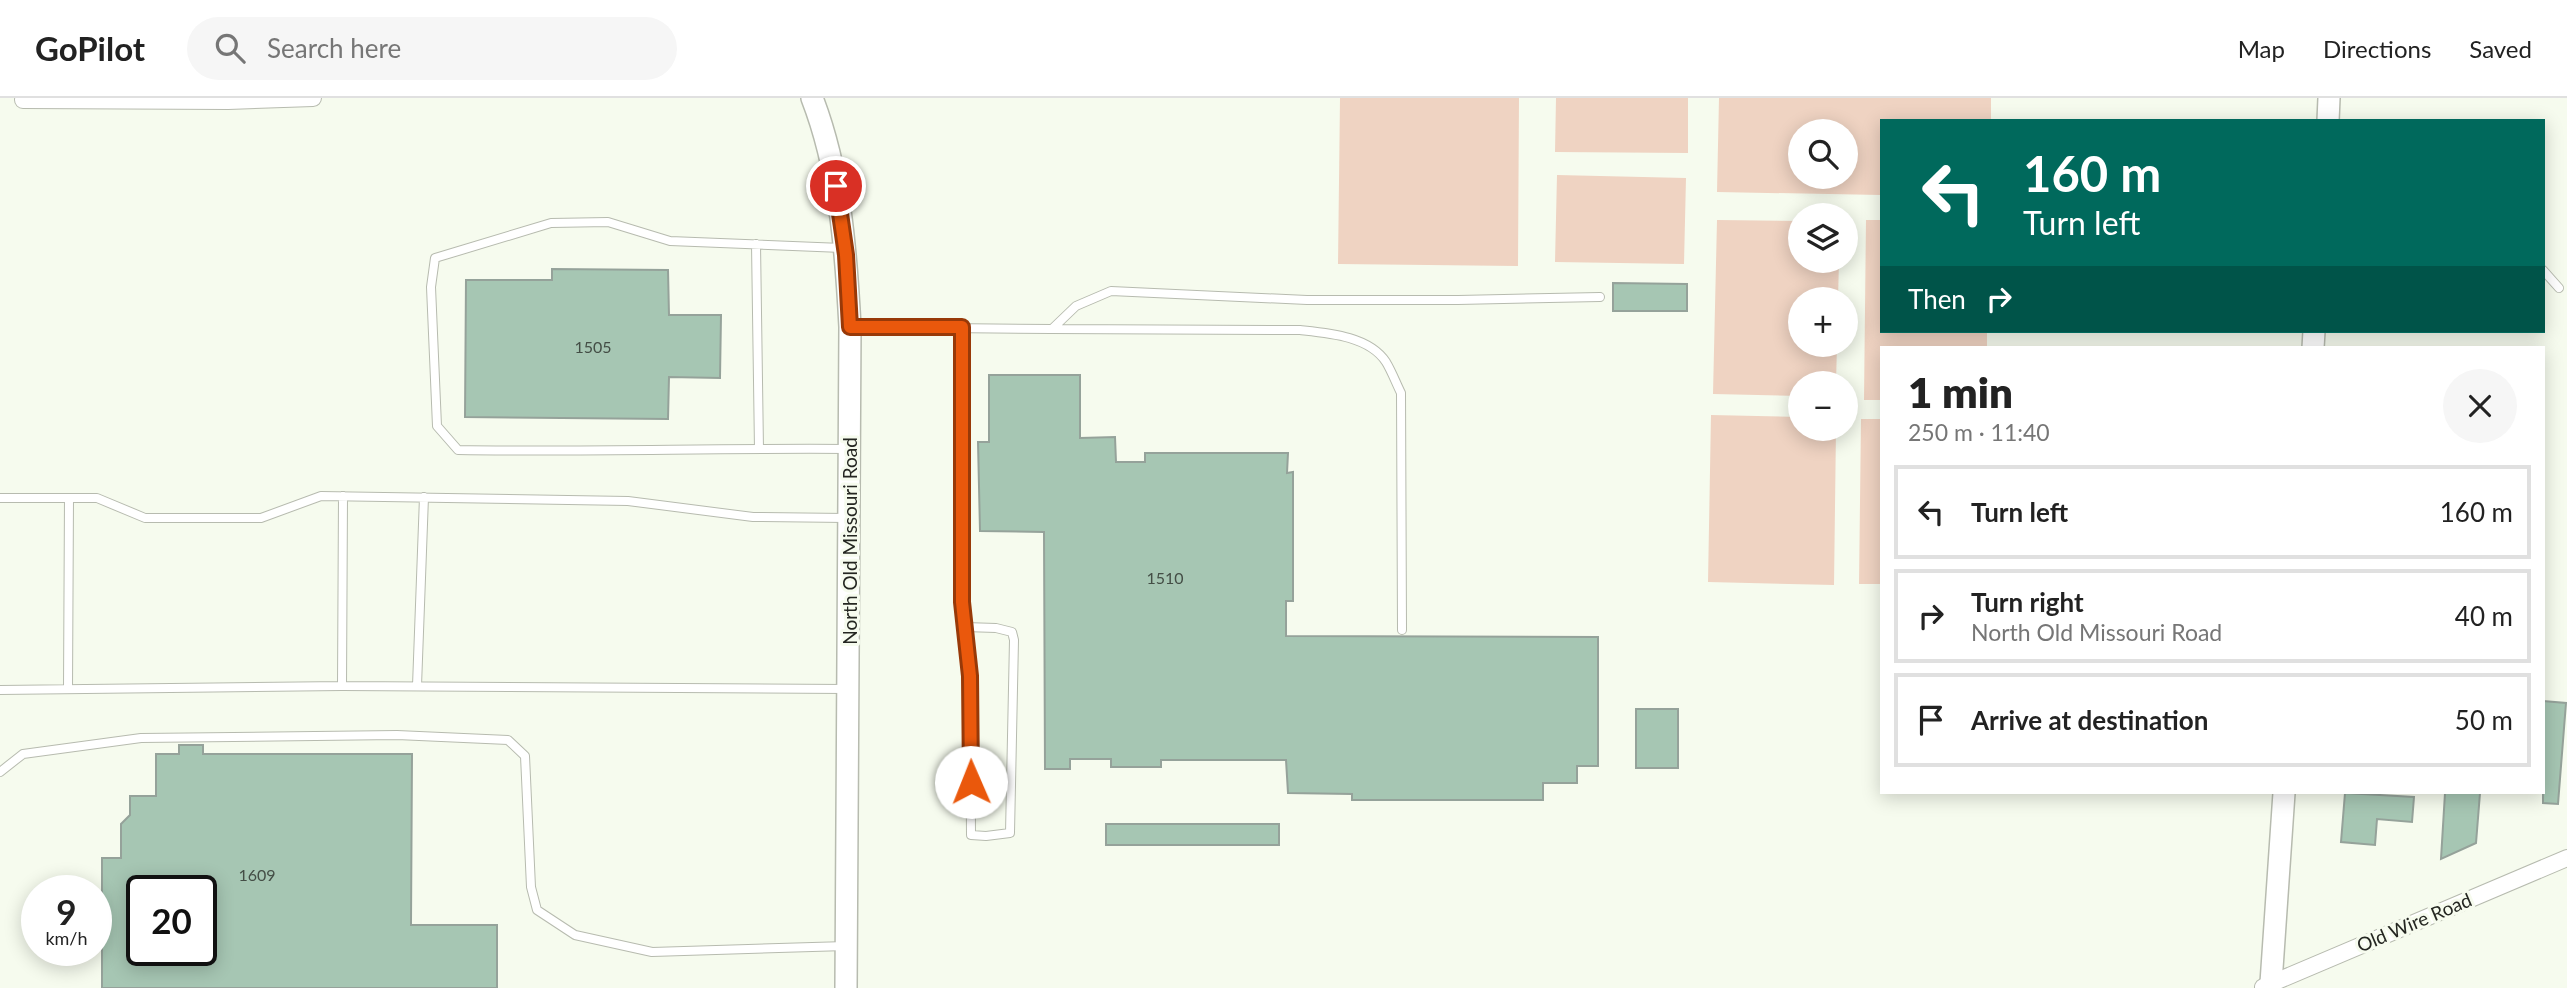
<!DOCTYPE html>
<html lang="en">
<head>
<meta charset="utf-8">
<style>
	body { margin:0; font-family:Lato,sans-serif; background:#f6f6f6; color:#222; height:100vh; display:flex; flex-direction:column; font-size:26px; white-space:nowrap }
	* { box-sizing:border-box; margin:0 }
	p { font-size:23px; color:#767676 }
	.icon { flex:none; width:38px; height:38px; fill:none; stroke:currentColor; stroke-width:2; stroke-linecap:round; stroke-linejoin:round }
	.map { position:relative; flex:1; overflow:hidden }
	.details { position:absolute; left:1880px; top:248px; width:665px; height:448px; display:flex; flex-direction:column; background:#fff; border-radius:0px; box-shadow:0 4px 18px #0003 }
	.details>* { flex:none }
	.guide { position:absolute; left:1880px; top:21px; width:665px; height:214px; border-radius:0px; box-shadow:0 4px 18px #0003; background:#00695c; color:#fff; overflow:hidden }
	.fabs { position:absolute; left:1788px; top:21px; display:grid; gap:14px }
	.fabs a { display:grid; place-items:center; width:70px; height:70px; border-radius:50%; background:#fff; box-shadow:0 4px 18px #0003; font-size:35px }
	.speed { position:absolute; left:21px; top:777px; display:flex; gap:14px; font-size:35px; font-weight:700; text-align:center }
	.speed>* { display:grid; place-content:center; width:91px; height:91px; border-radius:50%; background:#fff; box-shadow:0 4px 18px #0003; line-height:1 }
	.speed small { font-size:18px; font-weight:400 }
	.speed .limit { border:4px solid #111; border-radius:10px; background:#fff; color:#111 }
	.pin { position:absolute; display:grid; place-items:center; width:60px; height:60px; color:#fff; margin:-30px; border:4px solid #fff; border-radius:50%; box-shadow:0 2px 7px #0007 }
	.me { position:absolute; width:77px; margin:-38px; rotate:359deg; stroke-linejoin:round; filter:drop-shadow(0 0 5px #0008) }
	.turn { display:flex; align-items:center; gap:24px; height:147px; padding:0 28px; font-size:32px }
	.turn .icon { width:91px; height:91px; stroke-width:2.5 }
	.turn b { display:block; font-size:49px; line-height:60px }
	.then { display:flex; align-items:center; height:66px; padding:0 28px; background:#0003; gap:14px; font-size:26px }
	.round { display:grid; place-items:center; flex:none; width:74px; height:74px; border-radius:37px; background:#f6f6f6 }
	.headline { display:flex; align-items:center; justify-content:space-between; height:119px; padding:0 28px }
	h1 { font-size:42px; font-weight:800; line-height:52px }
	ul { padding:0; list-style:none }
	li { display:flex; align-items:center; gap:21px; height:94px; margin:0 14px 10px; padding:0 14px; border:4px solid #e0e0e0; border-radius:0px }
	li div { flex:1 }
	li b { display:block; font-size:26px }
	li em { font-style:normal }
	header { display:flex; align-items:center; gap:42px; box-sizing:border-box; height:98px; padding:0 35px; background:#fff; border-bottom:2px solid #e0e0e0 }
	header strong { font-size:33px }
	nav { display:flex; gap:38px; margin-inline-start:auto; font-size:24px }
	.search { width:490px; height:63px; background:#f6f6f6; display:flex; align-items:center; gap:18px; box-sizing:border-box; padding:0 24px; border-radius:38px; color:#767676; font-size:26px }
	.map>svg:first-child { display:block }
</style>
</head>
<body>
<header>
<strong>GoPilot</strong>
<div class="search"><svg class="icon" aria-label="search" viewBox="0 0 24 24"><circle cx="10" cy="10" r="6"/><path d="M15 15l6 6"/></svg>Search here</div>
<nav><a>Map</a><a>Directions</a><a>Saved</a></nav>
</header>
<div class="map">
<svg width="2567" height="890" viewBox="0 0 2567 890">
	<rect width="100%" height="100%" fill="#f6fbee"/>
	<path fill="#efd3c2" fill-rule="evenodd" d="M1340 0H1519L1518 168 1338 166Z
		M1556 0H1688V55L1555 54Z
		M1719 0H1991V23H1881V97L1717 94ZM1846 33V79H1801V33Z
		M1557 77 1686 80 1684 166 1555 164Z
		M1717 122 1801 123V163H1839L1838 201H1801V247H1837L1836 285H1801V298L1713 296Z
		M1866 122H1881V233H1987V250H1881V302H1864Z
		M1711 317 1801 319V331H1836L1834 487 1708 484Z
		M1861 321H1881V486H1859Z"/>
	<path fill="#a6c6b3" stroke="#95a29a" stroke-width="2" fill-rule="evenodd" d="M552 171 668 172 669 217H721L720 280 669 279 668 321 465 319 466 182H552Z
		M1613 185 1687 186V213H1613Z
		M989 277H1080V340L1115 339 1116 364H1145V355H1288L1287 375 1293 374V503H1286V538L1598 539V668H1577V685H1543V702H1352V696L1288 695 1286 662H1161V669H1111V661H1070V671H1045L1044 434 980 433 978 344H989Z
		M2543 603 2566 605 2558 706 2543 705Z
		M1636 611H1678V670H1636Z
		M179 647H203V656H412L411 827H497V890H102V760H121V726L130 717V698H156V656H179ZM142 793H201V852H142Z
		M2345 695 2414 699 2412 724 2377 721 2375 747 2341 744Z
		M2445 695H2480L2476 745 2441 761Z
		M1106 726H1279V747H1106Z"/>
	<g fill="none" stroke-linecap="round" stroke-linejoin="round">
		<defs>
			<path id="lane" d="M756 146 759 351
				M842 150 670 143 608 124 551 125 435 160 431 189 437 328 458 352C588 354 718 350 848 351
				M2543 172 2559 190
				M850 229 1052 231 1076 208 1111 193 1307 202H1458L1600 199
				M963 229 962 504 970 578 971 737 986 738 1010 735 1014 542 1012 534 996 530 965 529
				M1052 231 1300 232C1328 235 1369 238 1386 264 1392 274 1396 285 1401 295L1402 532
				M0 400H97L145 420H261L321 398 628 403 753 419 846 420
				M342 588 343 398
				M417 588 424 399
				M68 591 69 400
				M0 592 342 588 847 591
				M0 674 23 656 141 640 397 637 508 642 525 658 531 789 537 812 575 837 652 854 846 848"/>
			<path id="street" d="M23 2 228 3 313 0
				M2263 889 2567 760"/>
			<path id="secondary" d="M812 0C840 72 846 152 850 229L846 890
				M2328 23 2329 0
				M2313 250 2314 233
				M2271 885 2284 695"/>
		</defs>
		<use href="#lane" stroke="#b7bbaf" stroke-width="10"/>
		<use href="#street" stroke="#b7bbaf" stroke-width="18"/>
		<use href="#secondary" stroke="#b7bbaf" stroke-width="24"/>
		<use href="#lane" stroke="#fff" stroke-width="8"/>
		<use href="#street" stroke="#fff" stroke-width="16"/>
		<use href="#secondary" stroke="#fff" stroke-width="21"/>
	</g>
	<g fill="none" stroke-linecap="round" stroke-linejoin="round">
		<defs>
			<path id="route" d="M836 88 846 157 850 229H962V504L970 578 971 684"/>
		</defs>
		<use href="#route" stroke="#983908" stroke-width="18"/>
		<use href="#route" stroke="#ea580c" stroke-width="12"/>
	</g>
	<g text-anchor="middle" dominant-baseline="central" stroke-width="6" stroke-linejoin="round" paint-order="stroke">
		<g font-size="16" fill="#444e46">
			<text x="593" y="248">1505</text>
			<text x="1165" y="479">1510</text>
			<text x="257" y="776">1609</text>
		</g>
		<g font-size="19" fill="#242621" stroke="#f6fbee">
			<text transform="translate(849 443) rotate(-90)">North Old Missouri Road</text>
			<text transform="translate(2414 824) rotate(-23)">Old Wire Road</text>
		</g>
	</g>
</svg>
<div class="fabs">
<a><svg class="icon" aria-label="search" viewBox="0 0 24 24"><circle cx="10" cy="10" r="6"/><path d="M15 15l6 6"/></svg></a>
<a><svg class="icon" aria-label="layers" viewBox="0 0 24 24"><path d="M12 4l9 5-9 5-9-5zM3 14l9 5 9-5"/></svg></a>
<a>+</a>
<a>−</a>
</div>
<div class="speed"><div>9<small>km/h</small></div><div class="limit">20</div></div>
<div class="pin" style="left:836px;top:88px;background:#d93025"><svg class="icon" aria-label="arrive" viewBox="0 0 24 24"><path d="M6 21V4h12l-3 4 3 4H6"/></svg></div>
<svg class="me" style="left:971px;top:684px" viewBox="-20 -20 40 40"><circle r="19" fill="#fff"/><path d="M0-13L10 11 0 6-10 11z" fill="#ea580c"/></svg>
<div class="guide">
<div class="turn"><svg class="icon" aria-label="left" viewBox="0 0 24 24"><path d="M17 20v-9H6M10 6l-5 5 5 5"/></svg><div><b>160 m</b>Turn left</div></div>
<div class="then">Then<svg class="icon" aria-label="right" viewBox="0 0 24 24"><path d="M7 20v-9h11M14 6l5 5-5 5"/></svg></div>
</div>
<section class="details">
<div class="headline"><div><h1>1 min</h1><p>250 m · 11:40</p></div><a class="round"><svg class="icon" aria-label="close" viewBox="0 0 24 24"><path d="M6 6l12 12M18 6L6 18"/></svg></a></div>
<ul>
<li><svg class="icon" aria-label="left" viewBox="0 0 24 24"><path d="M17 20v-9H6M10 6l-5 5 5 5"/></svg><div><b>Turn left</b></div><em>160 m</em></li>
<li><svg class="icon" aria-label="right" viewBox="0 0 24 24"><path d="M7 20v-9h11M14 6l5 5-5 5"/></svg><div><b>Turn right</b><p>North Old Missouri Road</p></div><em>40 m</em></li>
<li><svg class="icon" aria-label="arrive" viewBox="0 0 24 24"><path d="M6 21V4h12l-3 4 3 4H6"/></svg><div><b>Arrive at destination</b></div><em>50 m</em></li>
</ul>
</section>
</div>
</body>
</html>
